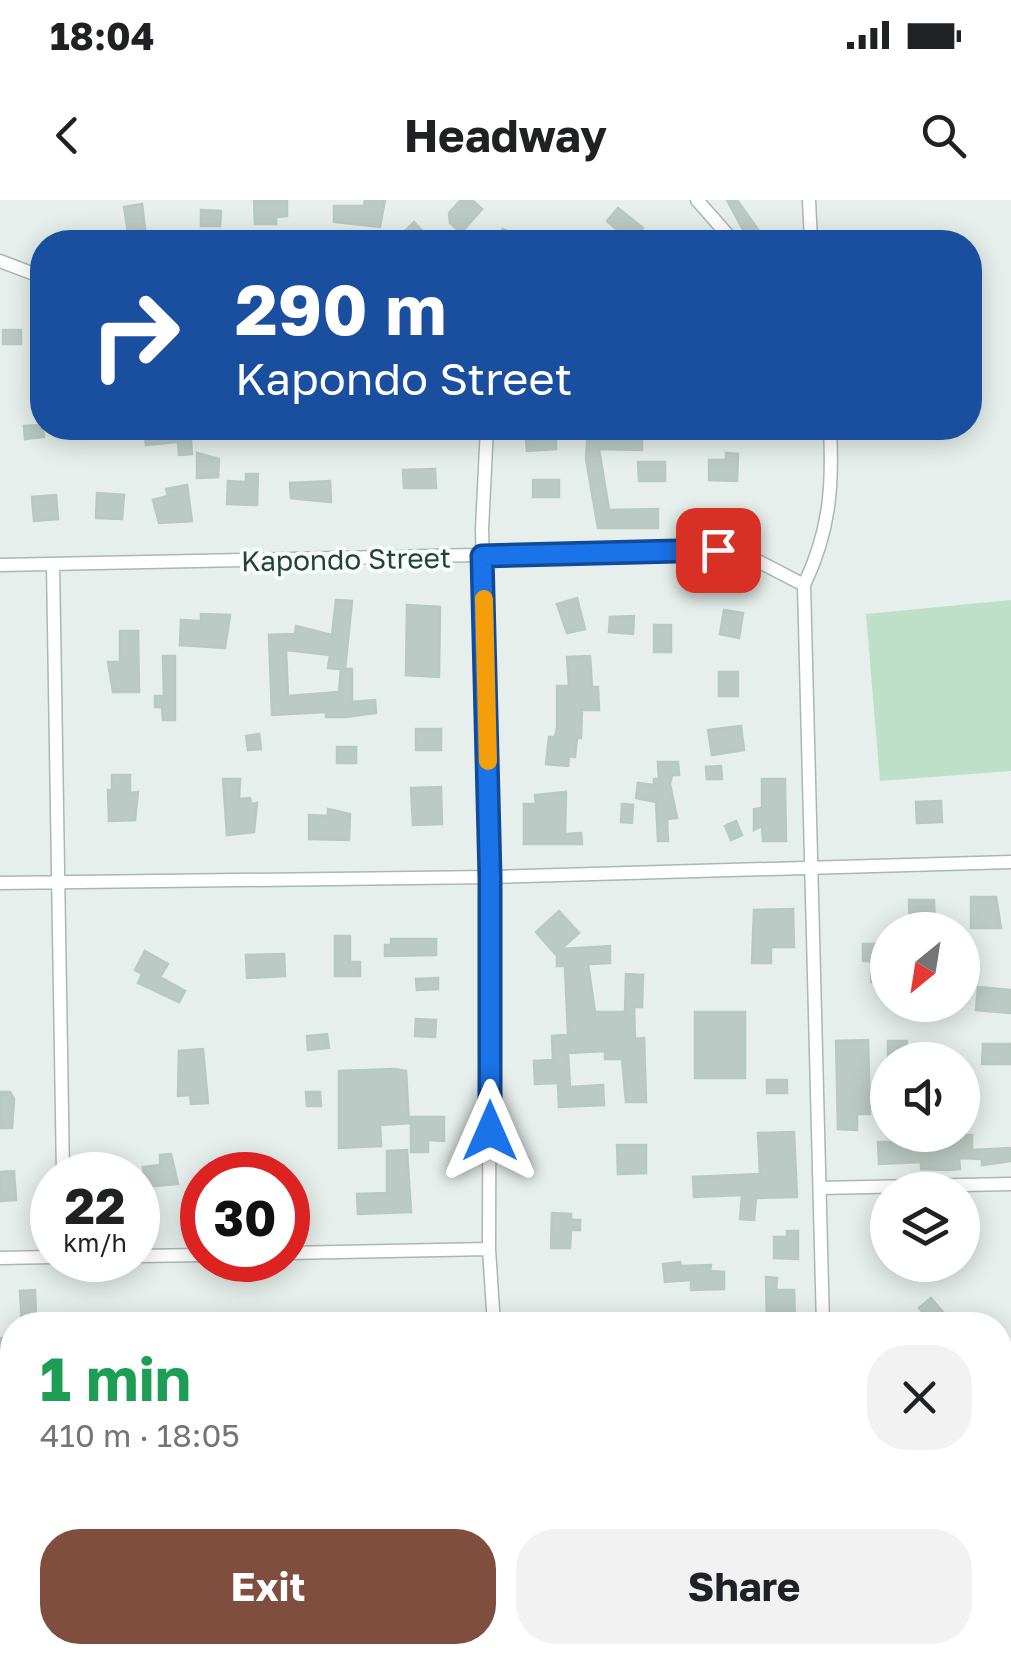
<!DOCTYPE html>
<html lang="en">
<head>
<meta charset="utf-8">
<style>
	body { margin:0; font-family:"Golos Text",sans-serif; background:#f2f2f2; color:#202124; height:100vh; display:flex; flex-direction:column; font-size:38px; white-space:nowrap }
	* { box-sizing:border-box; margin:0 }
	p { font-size:32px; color:#757577 }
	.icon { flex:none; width:55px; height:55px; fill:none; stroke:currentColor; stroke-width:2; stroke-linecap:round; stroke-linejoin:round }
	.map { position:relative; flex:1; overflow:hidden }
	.sheet { position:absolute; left:0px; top:1112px; width:1012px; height:352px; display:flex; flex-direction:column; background:#fff; border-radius:40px 40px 0 0; box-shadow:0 5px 25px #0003 }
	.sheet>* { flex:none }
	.banner { position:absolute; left:30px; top:30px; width:952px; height:210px; border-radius:40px; box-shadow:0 5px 25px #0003; background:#1a4fa0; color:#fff; overflow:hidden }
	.needle { width:65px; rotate:210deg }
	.controls { position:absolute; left:870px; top:712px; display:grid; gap:20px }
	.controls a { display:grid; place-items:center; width:110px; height:110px; border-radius:50%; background:#fff; box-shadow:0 5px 25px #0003; font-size:50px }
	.speed { position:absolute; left:30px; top:952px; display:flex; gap:20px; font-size:50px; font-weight:700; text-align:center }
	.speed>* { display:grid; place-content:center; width:130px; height:130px; border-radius:50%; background:#fff; box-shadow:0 5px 25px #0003; line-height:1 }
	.speed small { font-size:25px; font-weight:400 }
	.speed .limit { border:15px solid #d22; background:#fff; color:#111 }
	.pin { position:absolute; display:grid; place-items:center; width:85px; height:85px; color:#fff; margin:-42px; border-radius:20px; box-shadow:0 5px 15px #0006 }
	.me { position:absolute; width:110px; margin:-55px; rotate:0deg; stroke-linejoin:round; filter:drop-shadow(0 0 8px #0008) }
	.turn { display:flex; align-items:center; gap:35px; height:210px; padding:0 40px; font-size:45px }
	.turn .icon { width:130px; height:130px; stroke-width:2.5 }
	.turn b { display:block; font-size:70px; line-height:85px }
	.round { display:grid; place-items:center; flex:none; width:105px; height:105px; border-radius:40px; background:#f2f2f2 }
	.overview { display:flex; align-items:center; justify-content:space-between; height:170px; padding:0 40px }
	h1 { font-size:60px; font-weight:700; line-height:75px; color:#1e9e55 }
	.button { display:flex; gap:20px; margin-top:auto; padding:20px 40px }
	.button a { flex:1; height:115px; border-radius:40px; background:#7f4e3f; color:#fff; font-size:40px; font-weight:700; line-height:115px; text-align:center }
	.button a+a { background:#f2f2f2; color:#202124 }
	.status { display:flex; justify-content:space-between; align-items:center; height:70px; padding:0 50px; background:#fff; direction:ltr }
	.status svg { height:28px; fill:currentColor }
	header { display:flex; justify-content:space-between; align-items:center; height:130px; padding:0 40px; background:#fff; font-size:45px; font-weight:700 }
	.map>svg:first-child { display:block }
</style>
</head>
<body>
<div class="status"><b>18:04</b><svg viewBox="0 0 49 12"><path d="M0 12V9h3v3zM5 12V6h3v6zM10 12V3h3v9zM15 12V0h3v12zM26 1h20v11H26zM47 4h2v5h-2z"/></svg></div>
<header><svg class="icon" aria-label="back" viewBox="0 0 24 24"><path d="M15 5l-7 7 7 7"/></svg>Headway<svg class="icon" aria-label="search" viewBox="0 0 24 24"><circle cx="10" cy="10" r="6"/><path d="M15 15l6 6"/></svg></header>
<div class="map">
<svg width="1011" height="1463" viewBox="0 0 1011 1463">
	<rect width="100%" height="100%" fill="#e6efeb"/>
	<path fill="#bfe0c8" d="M1011 400V571L880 581 866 414Z"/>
	<path fill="#bbcac4" stroke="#b8c9c2" stroke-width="2.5" fill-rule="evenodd" d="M254 0 287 1V16L276 17V24H255Z
		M365 0H385L380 27 334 22V6H364Z
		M461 0H472L482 9 461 33 450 23 449 13Z
		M727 0H737L759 31 748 39Z
		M142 4 145 29 128 32 124 7Z
		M618 8 643 28 638 34 647 42H614L622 34 607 21Z
		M201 10 221 11 220 26H201Z
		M414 22 427 36 421 42H413L403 33Z
		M503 29 529 42H495Z
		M3 130H21V144H3Z
		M42 225 44 237 25 239 24 226Z
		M190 228 192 254 179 255 178 242 146 245 144 231Z
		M588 228H595L596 234 642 236V250L599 249 609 310 658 309V328H598L586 259Z
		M556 238V249L527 251 526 240Z
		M197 253 219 259 218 277 197 278Z
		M726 253 738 254 737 281 709 280V260H726Z
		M638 262H665V281H639Z
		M435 269 436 288H404L403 270Z
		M246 274H258L257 305 227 304 228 281 246 282Z
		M533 280H559V297H533Z
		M330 281 331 302 291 298 290 283Z
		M187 285 192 321 159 323 153 300 168 296 166 289Z
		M97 293 124 295 122 319 96 318Z
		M56 295 58 319 34 321 32 297Z
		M577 398 585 429 567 433 557 404Z
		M336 400 352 401 345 469H352V502L375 500 376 513 346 517H326V512L272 515 269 435 295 434 296 426 332 435ZM286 450 330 455 328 468 341 469 339 492 288 496Z
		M407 405 440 407 439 477 406 475Z
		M724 410 743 413 739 438 720 434Z
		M201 414 230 415 225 448 180 445 181 420 201 421Z
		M634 416 633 434 609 432 610 417Z
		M654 425H671V452H654Z
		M120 431H138L139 492H113L108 462H120Z
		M163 456H175V520H163L162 507H155V496H164Z
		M590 456 592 487H598L599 510H582L581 538H577L575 557 569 556 568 566 546 564 549 537H555L557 528V486H569L567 457Z
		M719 472H738V496H719Z
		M741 526 744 550 712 555 708 530Z
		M416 529H441V550H416Z
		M259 534 261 549 248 550 246 536Z
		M337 547H356V563H337Z
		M658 562H678L679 575H672L670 584 677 618 667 619 668 641H658L656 602 636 598 638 583 654 585V579H659Z
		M721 566 722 579H707L706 567Z
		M112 575H130V593L138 592 135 620 109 621 108 590H112Z
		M223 579H240L239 599 250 598 251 604 257 603 254 632 227 635Z
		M762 579H785L786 641H763L762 626 754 630V609L762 608Z
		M441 587 442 624 413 625 411 588Z
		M566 592 565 634 581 633 582 644H524V604H536L535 595Z
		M941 601 942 622 917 623 916 602Z
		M622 604 633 605 632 623 621 622Z
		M328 609 350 614 349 640 309 639V615L328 616Z
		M736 621 742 635 731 640 725 626Z
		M971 697H996L1001 728H971Z
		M909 700H934L935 730H910Z
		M793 709 794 747H771V763H752L754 710Z
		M559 711 579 733 561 749 610 746V763L588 764 595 812H625L626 774 643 775 642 807H634L635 839 644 838 646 902H626L622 859H605V851L568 853 570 887 603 885 604 905 559 907 558 883 535 884 534 861 553 860 552 836 568 835 565 766H557V756L536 732Z
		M335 736H350V762H360V776H335Z
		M391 739H436V755L385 756V745H391Z
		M863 744H888V782H871V761H863Z
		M145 751 168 764 160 777 185 791 179 802 138 783 142 774 135 770Z
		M284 754 285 776 247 778 246 755Z
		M438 778V789L417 790 416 779Z
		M978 787 1011 790V813L976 810Z
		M695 812H745V878H695Z
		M416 819 436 820 435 837 415 836Z
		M327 834 329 848 308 850 307 836Z
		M868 840 870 914H857V930L838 929 836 841Z
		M888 841H907V860H888Z
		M983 844H1011V864H982Z
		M203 849 208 903 191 904 190 895 178 896 179 851Z
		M395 869 406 871 409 923 380 925 381 946 339 948V871Z
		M767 880H787V893H767Z
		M0 892H10L14 899 12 928H0Z
		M306 892H320L321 906H307Z
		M411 917H444V941L428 940V952H411Z
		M794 932 797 997 756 998 754 1020 740 1019 742 995 694 997 693 977 760 974 758 933Z
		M895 935H972V950L1011 948V961L982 965V959L959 958 960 969 948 970 921 969V962L879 964 878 942H896Z
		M617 945H646V973L618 974Z
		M407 950 411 1012 358 1014 357 994 387 993V951Z
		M171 954 178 984 145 987 143 967 160 965V955Z
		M284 965V975H248V966Z
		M14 971 16 1000 0 1001V972Z
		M552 1013 571 1014V1020H580V1030H571L570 1048H551Z
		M787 1031H798V1059L774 1058V1037H787Z
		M680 1062 681 1066 711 1065 710 1071 724 1072V1089L691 1090V1080L665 1082 663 1064Z
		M766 1077 777 1078 776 1090H794L795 1123 767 1124Z
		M35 1090 36 1116 63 1114 64 1125H22L20 1091Z
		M931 1098 943 1112 931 1122 919 1108Z
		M0 1138H12V1186H0Z
		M1000 1425H1009L1010 1463H869V1452H1000Z
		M734 1452H784V1463H735Z"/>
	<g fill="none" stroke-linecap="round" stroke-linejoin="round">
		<defs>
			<path id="lane" d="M827 1452 832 1463
				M354 1463 456 1452"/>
			<path id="street" d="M697 0 734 42
				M809 0 811 42
				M0 61 42 77
				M487 228 482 329 490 677 489 1049 494 1125
				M53 364 63 975
				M0 365 718 350 756 360 804 385
				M0 683 490 677 1011 662
				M820 988 1011 984
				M288 1053 489 1049
				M138 1056 202 1055
				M0 1058 52 1057
				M823 1125 804 385C830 331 833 286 830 228"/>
			<path id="highway" d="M147 1463H214"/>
		</defs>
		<use href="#lane" stroke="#a8b8b2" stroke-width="9"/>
		<use href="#street" stroke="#a8b8b2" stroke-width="15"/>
		<use href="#highway" stroke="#c2cac8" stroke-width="28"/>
		<use href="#lane" stroke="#fff" stroke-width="6"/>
		<use href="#street" stroke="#fff" stroke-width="12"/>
		<use href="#highway" stroke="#2f6f62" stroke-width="25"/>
		<path stroke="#5f7d75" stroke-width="4" stroke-dasharray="20 10" stroke-linecap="butt" d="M1000 1189 1011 1182
			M1000 1210 1011 1208
			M1000 1318H1011
			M0 1346 12 1345"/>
	</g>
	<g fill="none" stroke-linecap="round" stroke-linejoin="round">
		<defs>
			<path id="route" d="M490 931V677L482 356 718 350"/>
		</defs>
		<use href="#route" stroke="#114b97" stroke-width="25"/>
		<use href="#route" stroke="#1a73e8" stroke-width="18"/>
		<path stroke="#f59e0b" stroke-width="18" d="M484 399 488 561"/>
	</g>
	<g text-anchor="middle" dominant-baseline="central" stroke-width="8" stroke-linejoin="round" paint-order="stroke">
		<g font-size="28" fill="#24423a" stroke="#f7fbf9">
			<text transform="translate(346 359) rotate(-1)">Kapondo Street</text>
		</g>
	</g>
</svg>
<div class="controls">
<a><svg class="needle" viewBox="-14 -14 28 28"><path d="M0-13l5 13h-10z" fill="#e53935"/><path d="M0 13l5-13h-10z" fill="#757577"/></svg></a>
<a><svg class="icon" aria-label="sound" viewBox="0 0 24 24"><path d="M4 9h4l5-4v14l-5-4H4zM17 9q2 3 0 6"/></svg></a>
<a><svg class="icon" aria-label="layers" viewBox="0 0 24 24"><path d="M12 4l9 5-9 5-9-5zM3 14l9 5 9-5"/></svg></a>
</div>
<div class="speed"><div>22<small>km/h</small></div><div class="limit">30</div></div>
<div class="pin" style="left:718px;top:350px;background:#d93025"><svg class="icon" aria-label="arrive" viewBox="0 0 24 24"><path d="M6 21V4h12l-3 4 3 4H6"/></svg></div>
<svg class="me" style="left:490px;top:931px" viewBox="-20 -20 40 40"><path d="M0-17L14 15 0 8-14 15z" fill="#1a73e8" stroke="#fff" stroke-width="4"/></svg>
<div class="banner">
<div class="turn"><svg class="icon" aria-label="right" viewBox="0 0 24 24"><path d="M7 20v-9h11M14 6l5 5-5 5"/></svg><div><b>290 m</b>Kapondo Street</div></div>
</div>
<section class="sheet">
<div class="overview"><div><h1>1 min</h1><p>410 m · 18:05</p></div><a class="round"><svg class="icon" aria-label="close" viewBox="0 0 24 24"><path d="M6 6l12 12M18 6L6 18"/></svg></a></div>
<div class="button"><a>Exit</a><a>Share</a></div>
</section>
</div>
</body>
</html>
